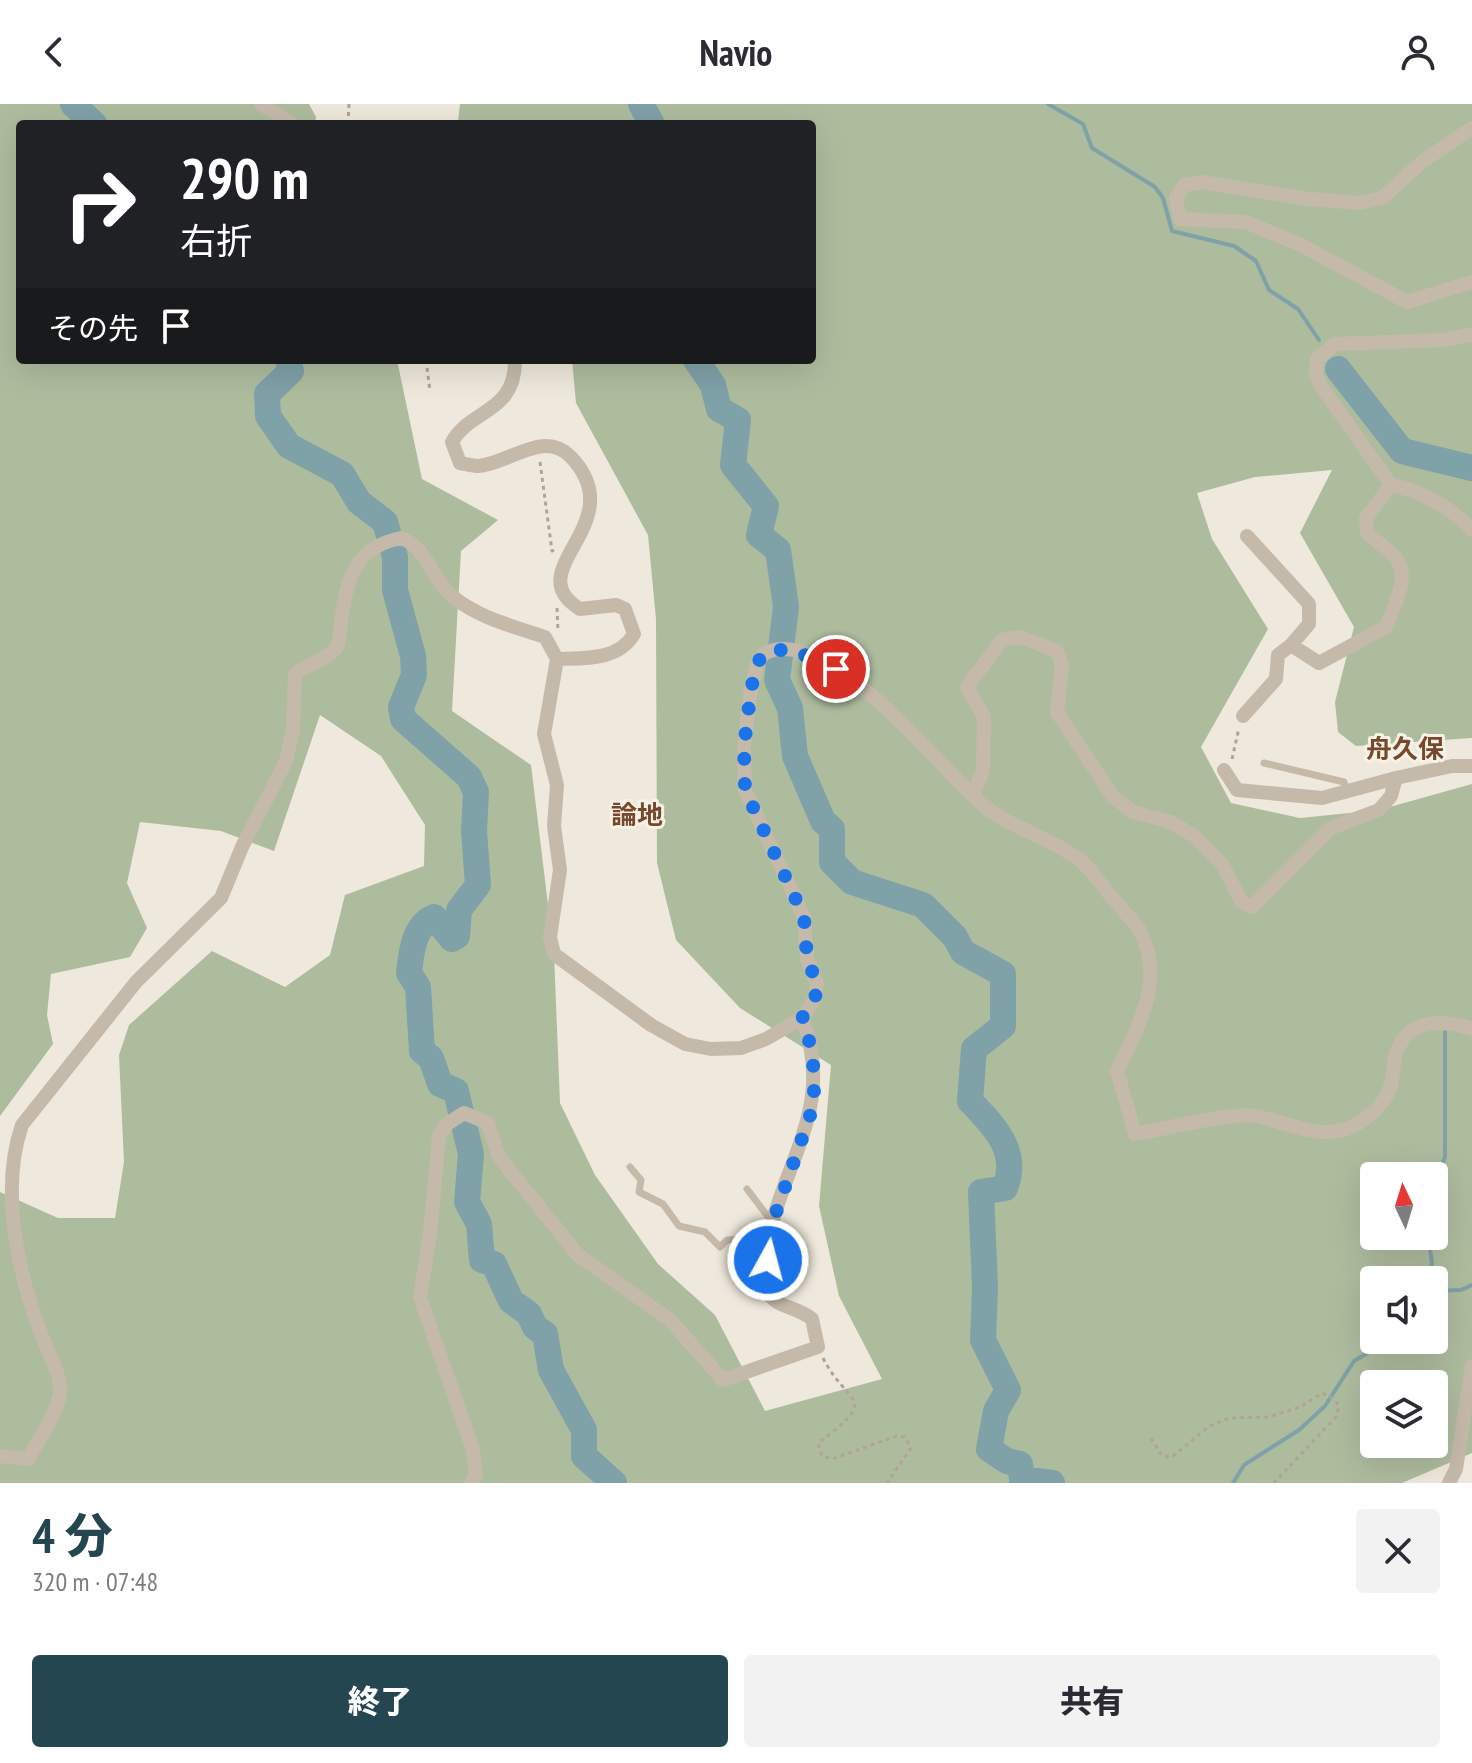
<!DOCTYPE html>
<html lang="ja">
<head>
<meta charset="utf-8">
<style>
	body { margin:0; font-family:"PT Sans Narrow","Noto Sans JP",sans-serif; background:#f2f2f3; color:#2b2b33; height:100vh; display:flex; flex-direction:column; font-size:30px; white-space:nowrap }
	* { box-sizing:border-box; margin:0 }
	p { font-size:26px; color:#7c7c81 }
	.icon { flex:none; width:44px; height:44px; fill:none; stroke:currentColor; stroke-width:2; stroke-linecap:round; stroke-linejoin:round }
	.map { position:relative; height:1379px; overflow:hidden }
	.sheet { display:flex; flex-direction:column; background:#fff; flex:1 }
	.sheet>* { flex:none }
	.banner { position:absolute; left:16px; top:16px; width:800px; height:244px; border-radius:8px; box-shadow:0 8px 32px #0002; background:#202124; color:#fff; overflow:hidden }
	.needle { width:52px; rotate:356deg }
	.buttons { position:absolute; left:1360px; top:1058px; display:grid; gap:16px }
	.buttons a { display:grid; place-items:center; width:88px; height:88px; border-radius:8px; background:#fff; box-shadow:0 8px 32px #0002; font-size:40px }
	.pin { position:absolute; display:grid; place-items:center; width:68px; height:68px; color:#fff; margin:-34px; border:4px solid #fff; border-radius:50%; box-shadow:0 2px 8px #0007 }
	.me { position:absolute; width:88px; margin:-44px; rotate:7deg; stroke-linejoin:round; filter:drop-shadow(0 0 6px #0008) }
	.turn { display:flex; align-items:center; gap:28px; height:168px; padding:0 32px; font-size:36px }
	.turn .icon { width:104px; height:104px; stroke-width:2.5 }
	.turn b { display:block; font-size:56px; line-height:68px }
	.then { display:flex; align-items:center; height:76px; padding:0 32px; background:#0003; gap:16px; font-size:30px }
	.round { display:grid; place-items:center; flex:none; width:84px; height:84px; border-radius:8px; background:#f2f2f3 }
	.head { display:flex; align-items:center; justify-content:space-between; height:136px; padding:0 32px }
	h1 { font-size:48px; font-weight:800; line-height:60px; color:#234650 }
	.action { display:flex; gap:16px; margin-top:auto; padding:16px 32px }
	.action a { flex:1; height:92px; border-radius:8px; background:#234650; color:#fff; font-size:32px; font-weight:800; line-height:92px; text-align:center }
	.action a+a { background:#f2f2f3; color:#2b2b33 }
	header { display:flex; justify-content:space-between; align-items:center; height:104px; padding:0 32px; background:#fff; font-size:36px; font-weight:800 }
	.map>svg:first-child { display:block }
</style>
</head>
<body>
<header><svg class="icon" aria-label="back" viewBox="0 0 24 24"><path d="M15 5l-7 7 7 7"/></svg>Navio<svg class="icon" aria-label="person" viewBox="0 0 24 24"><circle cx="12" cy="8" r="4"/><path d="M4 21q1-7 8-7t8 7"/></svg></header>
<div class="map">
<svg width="1472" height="1379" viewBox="0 0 1472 1379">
	<rect width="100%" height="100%" fill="#efe8dc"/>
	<path fill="#aebc9e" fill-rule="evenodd" d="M0 0H309L316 13 315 20H20V256H397L422 375 498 416 461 447 452 607 531 661 554 850 560 999 595 1071 658 1160 715 1211 765 1307 882 1275 839 1192 819 1102 831 961 740 904 676 836 657 759 656 515 648 431 576 299 572 256H812V20H463L458 17 460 0H1472V634L1356 642 1338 628 1335 598 1354 523 1300 429 1332 366 1255 373 1197 389 1212 435 1268 525 1201 643 1231 699 1300 714 1379 706 1472 680V1349L1402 1379H0V1088L58 1114H115L124 1058 119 951 129 921 212 847 285 883 330 851 345 791 424 762 425 721 381 652 320 611 274 747 221 727 140 718 127 779 147 824 130 853 51 870 47 911 53 940 0 1012ZM1374 1072H1434V1132H1374ZM1374 1176H1434V1236H1374ZM1374 1280H1434V1340H1374Z"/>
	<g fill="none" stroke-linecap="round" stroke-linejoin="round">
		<path stroke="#7fa1a8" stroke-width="4" d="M1048 0 1083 20 1092 44 1155 83 1163 94 1172 127 1234 142 1256 157 1269 186 1298 205 1319 236
			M1334 259 1338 265
			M1434 1080 1445 1053V928
			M1428 1176 1432 1159 1428 1132
			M1434 1187 1461 1186 1472 1181
			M1233 1379 1244 1361 1299 1326 1325 1302 1354 1257 1390 1236"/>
		<path stroke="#7fa1a8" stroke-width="26" d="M73 0 94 20
			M641 0 652 20
			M288 256 291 267 267 290 268 312 289 342 342 370 359 398 385 418 395 453V486L413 552 414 571 401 603 403 615 469 673 476 688 474 727 478 781 459 806 457 832 452 835 434 813C414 821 411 849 409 869L418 883 422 947 431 954 440 980 456 987 471 1050 467 1098 479 1120 482 1156 494 1160 511 1197 529 1210 535 1223 545 1230 551 1266 584 1326V1352L614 1379
			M696 256 713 281 719 305 738 316 733 361 766 402 759 431 778 446 786 503 777 576 790 604 795 652 823 717 832 725V758L852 778 923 801 955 833 963 848 1003 870V922L974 945 970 997C993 1021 1020 1047 1005 1084L981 1088 985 1183 983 1236 1008 1286 996 1307 989 1345 1007 1357 1020 1360 1022 1375 1052 1379
			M1338 265 1402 347 1472 364"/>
		<path stroke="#b1a494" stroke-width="3" stroke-dasharray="4 4" stroke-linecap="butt" d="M348 20 349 0
			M426 256 430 287
			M540 358 552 447 555 446
			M557 504 558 528
			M1232 655 1239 624
			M823 1254C847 1302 882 1292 818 1339L822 1352 832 1355 897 1332 905 1333 911 1344 887 1379
			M1151 1334 1162 1352 1172 1353 1208 1323 1229 1314 1268 1313 1300 1303 1322 1289 1333 1294 1339 1302 1336 1313 1274 1379"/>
		<path stroke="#c5baaa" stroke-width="7" d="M1264 659 1344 678 1347 687
			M630 1063 641 1076 639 1088 663 1100 679 1122 705 1128 720 1143 727 1136 768 1134
			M747 1085 772 1118"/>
		<path stroke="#c5baaa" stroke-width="14" d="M261 0 292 20
			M1472 24 1423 57 1382 94 1360 99 1308 95 1201 78 1184 81 1176 94 1180 115 1246 118 1301 141 1407 198 1472 178
			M1472 230 1445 236 1335 240 1317 255 1316 270 1321 282 1391 381C1420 386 1452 404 1472 426
			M1247 432 1309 500V520L1291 541
			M557 555 544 630 557 681 554 722 560 766 550 833 554 850 651 921 685 940 711 945 741 944 766 935 802 914 815 895 817 880 807 854 804 813 745 686 744 643 751 585 758 557 765 549C828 519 940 665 982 700 1011 725 1053 734 1082 758 1094 768 1104 784 1114 796 1122 806 1135 817 1141 829 1165 877 1138 923 1117 967L1135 1030C1162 1026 1233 1007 1256 1012 1287 1018 1319 1037 1351 1023 1364 1017 1380 1004 1387 991 1394 980 1392 963 1396 950 1407 914 1444 915 1472 925
			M1243 612 1276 575 1278 551 1291 541 1319 559 1386 523C1393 504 1411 473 1396 454 1388 444 1375 438 1367 428L1366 414 1391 381
			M1224 666 1237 686 1322 694 1396 674
			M973 692 983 666 984 613 967 583 1002 536 1020 533 1057 547 1062 562 1057 608 1113 693 1133 708 1171 718 1194 732 1222 760 1241 797 1252 803 1331 724 1379 706 1391 692 1396 674 1452 662H1472
			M0 1352 28 1355C39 1335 56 1312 60 1289 62 1272 47 1246 41 1230 17 1166 0 1085 22 1021L136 878 221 794 242 743 286 657 293 626 295 570C306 562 331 553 337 543 340 537 340 526 341 518 347 477 352 444 401 434 427 443 432 476 453 493 481 515 513 522 545 533L557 555C584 554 618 557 634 530L625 505 616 501 580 505C516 466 634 420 571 353 544 325 510 359 479 362 473 362 466 360 460 359L452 338C470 305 516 309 515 256
			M471 1379 476 1371 473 1346 420 1193 430 1130 439 1032 447 1020 464 1009 488 1019 499 1053 578 1151 670 1216 723 1276 818 1243 812 1215C794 1200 770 1205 765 1180 774 1164 765 1144 770 1126 790 1049 834 997 802 914
			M1449 1379 1456 1365 1472 1262"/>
	</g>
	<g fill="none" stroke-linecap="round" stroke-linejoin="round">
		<path stroke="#1a73e8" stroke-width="14" stroke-dasharray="0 25.2" d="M768 1156 770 1126 812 1006C817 977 813 942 802 914L815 895 817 880 807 854 804 813 745 686 744 643 751 585 758 557 773 545 798 548 836 565"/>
	</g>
	<g text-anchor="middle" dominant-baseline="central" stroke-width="6" stroke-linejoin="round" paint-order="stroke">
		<g font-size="26" font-weight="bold" fill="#78482b" stroke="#f7f2e8">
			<text x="1405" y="644">舟久保</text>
			<text x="637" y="710">論地</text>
		</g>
	</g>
</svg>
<div class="buttons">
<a><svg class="needle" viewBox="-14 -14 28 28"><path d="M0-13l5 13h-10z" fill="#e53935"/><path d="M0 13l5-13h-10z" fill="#7c7c81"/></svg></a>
<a><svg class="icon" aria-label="sound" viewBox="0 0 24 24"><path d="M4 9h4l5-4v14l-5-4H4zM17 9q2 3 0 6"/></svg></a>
<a><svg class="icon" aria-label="layers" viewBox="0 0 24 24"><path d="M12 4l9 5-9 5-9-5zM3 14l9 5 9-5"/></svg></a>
</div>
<div class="pin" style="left:836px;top:565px;background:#d93025"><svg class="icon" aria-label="arrive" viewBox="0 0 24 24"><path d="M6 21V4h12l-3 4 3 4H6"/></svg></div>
<svg class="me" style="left:768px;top:1156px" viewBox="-20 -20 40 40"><circle r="17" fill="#1a73e8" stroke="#fff" stroke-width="3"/><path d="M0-11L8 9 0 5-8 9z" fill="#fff"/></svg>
<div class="banner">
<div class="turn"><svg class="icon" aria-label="right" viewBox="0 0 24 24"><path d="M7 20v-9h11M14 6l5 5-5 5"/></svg><div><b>290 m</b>右折</div></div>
<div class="then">その先<svg class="icon" aria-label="arrive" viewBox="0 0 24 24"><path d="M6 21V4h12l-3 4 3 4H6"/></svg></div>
</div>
</div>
<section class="sheet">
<div class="head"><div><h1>4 分</h1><p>320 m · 07:48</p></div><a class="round"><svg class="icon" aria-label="close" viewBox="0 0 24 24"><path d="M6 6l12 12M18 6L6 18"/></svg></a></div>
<div class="action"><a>終了</a><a>共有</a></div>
</section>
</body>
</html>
